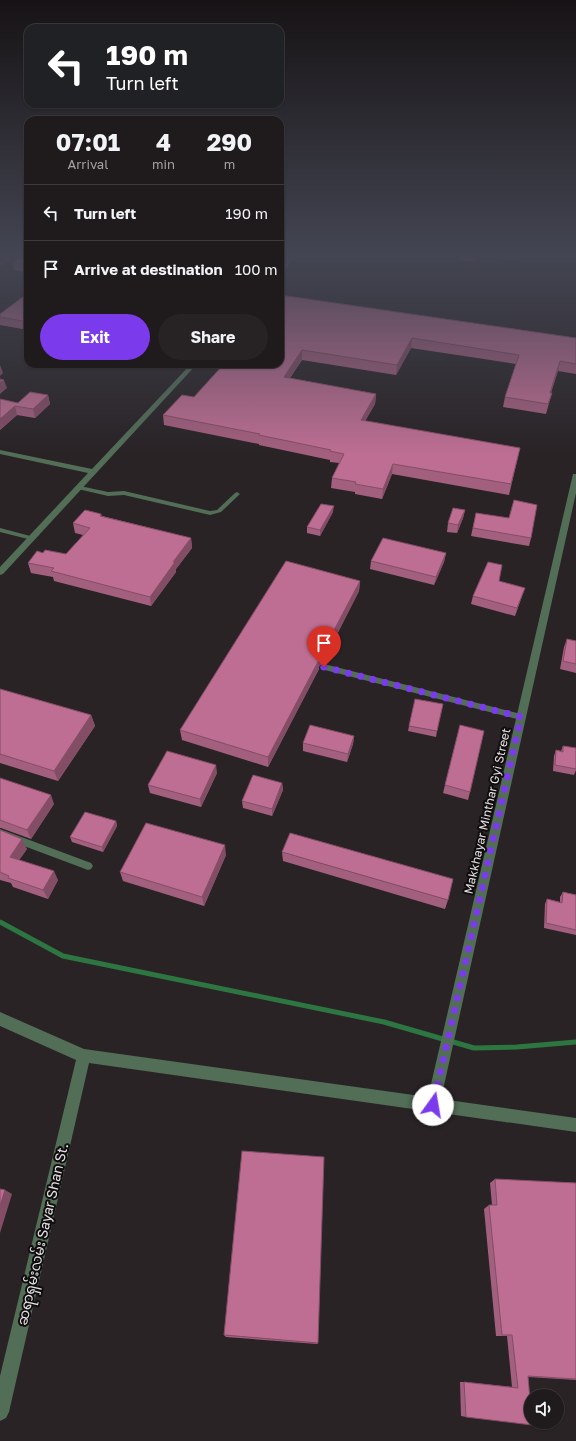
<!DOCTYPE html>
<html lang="en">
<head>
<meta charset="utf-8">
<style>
	body { margin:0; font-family:"Golos Text","Noto Sans Myanmar",sans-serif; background:#272325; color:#f1f3f6; height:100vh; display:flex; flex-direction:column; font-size:15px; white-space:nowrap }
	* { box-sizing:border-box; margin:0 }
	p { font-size:13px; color:#a1a1a3 }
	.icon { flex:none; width:22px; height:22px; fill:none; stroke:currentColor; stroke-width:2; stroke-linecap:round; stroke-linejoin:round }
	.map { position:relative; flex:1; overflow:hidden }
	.panel { position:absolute; left:24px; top:116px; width:260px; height:252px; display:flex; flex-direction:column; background:#1f1a1c; border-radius:12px; box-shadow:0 1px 3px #0004,0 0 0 1px #3c383b }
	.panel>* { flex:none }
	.guide { position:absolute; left:24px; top:24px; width:260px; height:84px; border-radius:12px; box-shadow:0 1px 3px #0004,0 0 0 1px #3c383b; background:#202124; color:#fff; overflow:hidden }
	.tools { position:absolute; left:524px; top:1389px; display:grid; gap:8px }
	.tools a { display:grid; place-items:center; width:40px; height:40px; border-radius:50%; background:#1f1a1c; box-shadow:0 1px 3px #0004,0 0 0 1px #3c383b; font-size:20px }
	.pin { position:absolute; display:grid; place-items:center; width:34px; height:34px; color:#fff; margin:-41px -17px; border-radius:50% 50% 50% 0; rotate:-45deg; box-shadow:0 0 4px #0007 }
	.pin .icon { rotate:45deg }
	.me { position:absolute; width:44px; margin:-22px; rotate:13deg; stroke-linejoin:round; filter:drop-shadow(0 0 3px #0008) }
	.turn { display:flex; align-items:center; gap:14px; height:84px; padding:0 16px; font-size:18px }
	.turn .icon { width:52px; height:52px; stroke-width:2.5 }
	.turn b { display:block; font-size:28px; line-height:34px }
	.eta { display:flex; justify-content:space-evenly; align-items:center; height:68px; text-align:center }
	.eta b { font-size:24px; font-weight:700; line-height:28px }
	.action { display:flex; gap:8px; margin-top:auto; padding:8px 16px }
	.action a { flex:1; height:46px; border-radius:24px; background:#7c3aed; color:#fff; font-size:16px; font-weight:700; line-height:46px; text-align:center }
	.action a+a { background:#272325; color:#f1f3f6 }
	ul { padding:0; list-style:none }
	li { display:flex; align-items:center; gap:12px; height:56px; padding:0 16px; border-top:1px solid #3c383b }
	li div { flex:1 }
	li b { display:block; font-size:15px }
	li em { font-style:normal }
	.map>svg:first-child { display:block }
</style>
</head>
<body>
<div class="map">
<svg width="576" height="1441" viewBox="0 0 576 1441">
	<rect width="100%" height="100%" fill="#292326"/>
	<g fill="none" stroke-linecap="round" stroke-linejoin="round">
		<path stroke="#2d7642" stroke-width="5" d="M0 922 63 956 384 1022 474 1048 517 1047 576 1042"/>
		<path fill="#526e57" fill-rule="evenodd" d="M80 486 108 492 124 491 210 511 217 510 235 493 237 492 240 494 221 512 210 515 124 495 108 496 78 489 77 488Z
			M0 528 34 537 35 538 32 540 0 532Z
			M324 664 521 714 524 715 525 717 524 719 521 720 321 669 320 667Z
			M0 829 91 863 93 866 91 869 88 870 0 837Z"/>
		<path fill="#526e57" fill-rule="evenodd" d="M0 252 28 257V261L13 258 0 266V262L7 257 0 256Z
			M296 252H301L280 274V269Z
			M191 364H197L3 574 0 575V567L88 473 0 454V450L92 469Z
			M573 474H576V493L441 1099 576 1118V1132L89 1063 9 1412 6 1418 0 1421V1376L76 1060 0 1026V1012L84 1049 428 1097Z"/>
	</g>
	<path fill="#a35f7e" d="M23 252H28V273L14 270 12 262 26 254 24 253Z
		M461 252H520L519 260 479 255 475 262 460 260Z
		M28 293V330L0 325V314Z
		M280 295 576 338V374L558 371 551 393H552L546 414 503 407 505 397 516 364 411 348 396 375 302 360 290 378 376 394 375 404 365 421 520 448 509 495 392 474 382 499 355 494V492L331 488 332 478 339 463 330 462V460L259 445V444L164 425 163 415 194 397 224 364Z
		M48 395 50 404 35 418 17 415 0 430V399L18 403Z
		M465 510 463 518 457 533 447 532 448 523Z
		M333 512 320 536 307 533V527Z
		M476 513 531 538 529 546 471 536Z
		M101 514 102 516 191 538 192 548 176 569V572L151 606 54 581 53 577 31 573 28 563 43 553 66 554 83 535 75 533 73 523Z
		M446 553 444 562 434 585 370 569 371 561Z
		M360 581 359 591 322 664 319 666V669L268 767 182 740 180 730Z
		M499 581 522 596 515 616 471 604 473 596Z
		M567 639 576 641V673L560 669 564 647Z
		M0 689 91 715 95 726 58 781 0 763Z
		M460 725 470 792 468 800 443 793Z
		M409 726 437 731 436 737 408 731Z
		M354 736 353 744 347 762 303 751V743Z
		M563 746 576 748V770L574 775 553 771 554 756 556 750 561 751Z
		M217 773 201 807 150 793 148 785Z
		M0 778 54 804 31 839 1 828H0Z
		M282 783 283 790 272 816 243 808 242 801Z
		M116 821 117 826 103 852 72 842 70 837Z
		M0 830 27 849 19 860 58 880 48 899 13 887 11 883 0 880Z
		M282 852 448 900 445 909 283 861Z
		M226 855 204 906 123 881 120 872Z
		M563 892 576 895V935L544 928 545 904 547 899 560 902V897Z
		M495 1179 576 1183V1380L528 1377 531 1417H466L461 1416 460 1382H464L512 1387 507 1336H496L484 1209 489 1205H492L490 1183Z
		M224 1335 318 1343 317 1344 226 1337Z"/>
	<path fill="#844d66" d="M478 252H479V255L475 262 476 255Z
		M412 338 411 348 396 375 397 365Z
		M302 350V360L284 387V377Z
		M560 361 558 371 547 402 550 393Z
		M0 365 3 373 0 376Z
		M4 380 7 388 0 394V383Z
		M376 394 375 404 360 430 361 420Z
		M48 395 50 404 35 418 33 409Z
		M15 406 17 415 0 430V419Z
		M393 464 392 474 382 499 383 489Z
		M334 506 333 512 320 536V530Z
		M465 510 463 518 457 533 458 525Z
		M191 538 192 548 176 569V572L151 606 150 597 173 562Z
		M446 553 444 562 434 585 436 577Z
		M360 581 359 591 322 664 319 666V669L268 767V757L319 656Z
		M525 588 522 596 515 616 517 608Z
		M91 715 95 726 58 781 54 771Z
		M354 736 353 744 347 762 348 754Z
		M216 765 217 773 201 807 200 799Z
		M282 783 283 790 272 816V809Z
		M51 795 54 804 31 839 27 830Z
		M116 821 117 826 103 852 102 847Z
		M22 839 27 849 15 866 10 857Z
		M225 845 226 855 204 906 202 897Z
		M54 871 58 880 48 899 43 890Z
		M5 1190 12 1194 0 1233V1206Z"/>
	<path fill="#bd6e92" stroke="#844d66" d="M461 252H478L476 255 461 253Z
		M509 252H520V254Z
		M28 253V265L12 262Z
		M28 293V322L0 317V314Z
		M280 295 576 338V364L560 361 550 393H552L548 404 505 397 519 355 412 338 397 365 302 350 284 377 376 394 361 420 520 448 511 484 393 464 383 489 355 484 356 482 332 478 344 454 330 451 331 450 259 435 260 434 163 415 182 395 194 397 224 364H280Z
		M0 379 4 380 0 383Z
		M30 392 48 395 33 409 15 406 0 419V399L18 403Z
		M514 500 537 505 531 538 473 528 476 513 509 518Z
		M321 504 334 506 320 530 307 527Z
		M453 508 465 510 458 525 448 523Z
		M85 510 101 514 100 516 191 538 173 562H175L150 597 51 571 54 568 28 563 37 551 43 553 45 550 66 554 90 528 73 523Z
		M383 538 446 553 436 577 371 561Z
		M286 561 360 581 322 653 319 656 320 658 268 757 180 730Z
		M488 562 502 565 499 581 525 588 517 608 473 596Z
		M567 639 576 641V664L563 661Z
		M0 689 91 715 54 771 0 754Z
		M415 699 443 704 437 731 409 726Z
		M310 725 354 736 348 754 303 743Z
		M460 725 484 731 470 792 445 785Z
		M563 746 576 748V769L555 765 556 750 563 752Z
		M167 751 216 765 200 799 148 785Z
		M253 775 282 783 272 809 242 801Z
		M0 778 51 795 27 830 0 820Z
		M85 812 116 821 102 847 70 837Z
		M146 823 225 845 202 897 120 872Z
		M0 830 22 839 10 857 54 871 43 890 8 878 9 876 0 872Z
		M290 833 453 879 448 900 282 852Z
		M563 892 576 895V930L546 923 547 899 562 903Z
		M242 1151 324 1157 318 1343 224 1335Z
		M495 1179 576 1183V1379L528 1376 532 1425 466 1417 464 1382 518 1388 512 1335H502L489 1205H497Z
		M0 1189 5 1190 0 1206Z"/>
	<linearGradient id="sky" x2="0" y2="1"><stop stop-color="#171315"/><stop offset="0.56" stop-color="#434552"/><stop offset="1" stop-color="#434552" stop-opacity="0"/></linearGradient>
	<rect width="576" height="454" fill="url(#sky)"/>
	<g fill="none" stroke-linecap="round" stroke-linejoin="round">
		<path stroke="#7c3aed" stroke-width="7" stroke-dasharray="0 12.6" d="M324 667 521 717 433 1105"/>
	</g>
	<g text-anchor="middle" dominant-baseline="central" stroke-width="4" stroke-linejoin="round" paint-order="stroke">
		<g font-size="12" fill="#e4e0e1" stroke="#100d0e">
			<text transform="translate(487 811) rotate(-77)">Makkhayar Minthar Gyi Street</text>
		</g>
		<g font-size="14" fill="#e4e0e1" stroke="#100d0e">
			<text transform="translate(42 1234) rotate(-77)">ဆရာရှမ်းလမ်း Sayar Shan St.</text>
		</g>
	</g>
</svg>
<div class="tools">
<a><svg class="icon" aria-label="sound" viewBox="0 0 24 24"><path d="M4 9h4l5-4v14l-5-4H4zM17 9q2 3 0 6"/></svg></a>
</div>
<div class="pin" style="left:324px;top:667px;background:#d93025"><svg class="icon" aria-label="arrive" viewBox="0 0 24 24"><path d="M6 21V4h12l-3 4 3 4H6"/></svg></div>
<svg class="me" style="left:433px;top:1105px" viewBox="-20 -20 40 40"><circle r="19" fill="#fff"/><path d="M0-13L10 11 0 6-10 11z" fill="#7c3aed"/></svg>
<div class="guide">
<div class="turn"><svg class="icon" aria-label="left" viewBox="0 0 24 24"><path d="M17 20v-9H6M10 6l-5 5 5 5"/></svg><div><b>190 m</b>Turn left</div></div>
</div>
<section class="panel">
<div class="eta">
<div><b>07:01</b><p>Arrival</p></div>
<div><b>4</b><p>min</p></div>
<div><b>290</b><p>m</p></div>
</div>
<ul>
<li><svg class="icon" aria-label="left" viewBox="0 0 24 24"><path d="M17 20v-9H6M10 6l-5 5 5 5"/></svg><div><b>Turn left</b></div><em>190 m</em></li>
<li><svg class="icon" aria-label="arrive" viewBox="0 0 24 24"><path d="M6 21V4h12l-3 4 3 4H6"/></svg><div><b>Arrive at destination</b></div><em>100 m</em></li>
</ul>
<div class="action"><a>Exit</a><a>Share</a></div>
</section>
</div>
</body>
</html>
